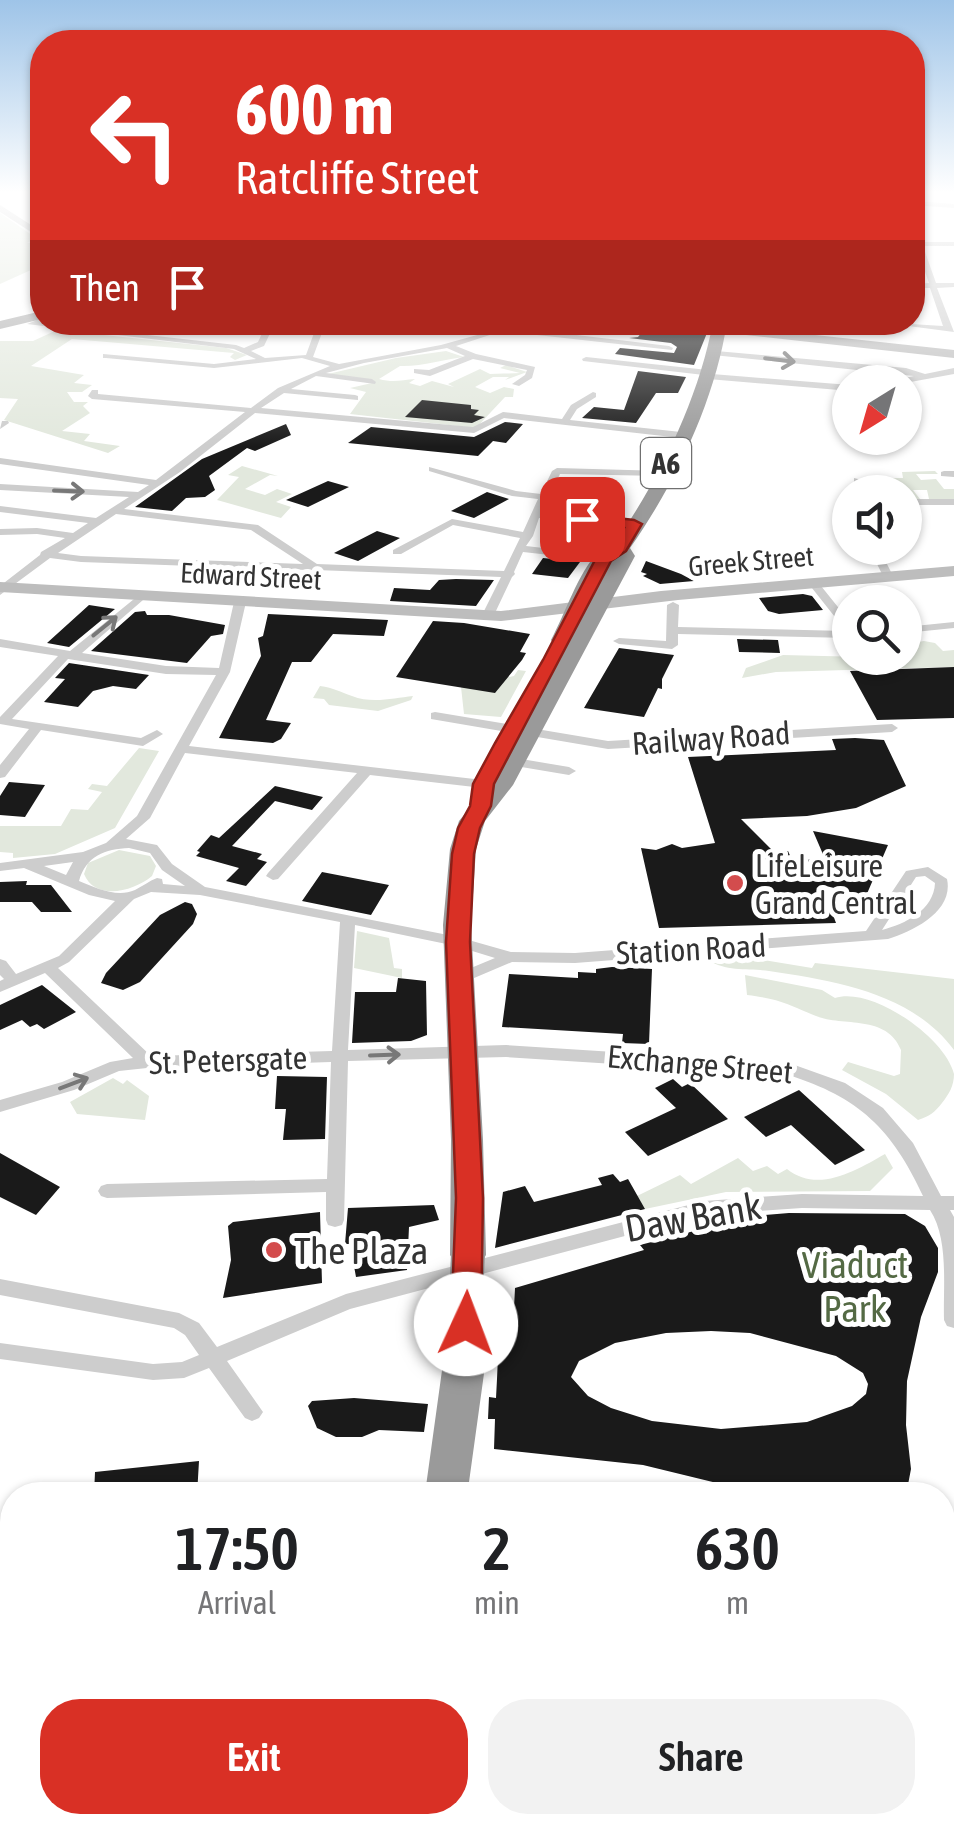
<!DOCTYPE html>
<html lang="en">
<head>
<meta charset="utf-8">
<style>
	body { margin:0; font-family:"Asap Condensed",sans-serif; background:#f2f2f2; color:#202124; height:100vh; display:flex; flex-direction:column; font-size:38px; white-space:nowrap }
	* { box-sizing:border-box; margin:0 }
	p { font-size:32px; color:#757577 }
	.icon { flex:none; width:55px; height:55px; fill:none; stroke:currentColor; stroke-width:2; stroke-linecap:round; stroke-linejoin:round }
	.map { position:relative; flex:1; overflow:hidden }
	.drawer { position:absolute; left:0px; top:1482px; width:955px; height:352px; display:flex; flex-direction:column; background:#fff; border-radius:40px 40px 0 0; box-shadow:0 2px 8px #0004 }
	.drawer>* { flex:none }
	.top-card { position:absolute; left:30px; top:30px; width:895px; height:305px; border-radius:40px; box-shadow:0 2px 8px #0004; background:#d93025; color:#fff; overflow:hidden }
	.needle { width:65px; rotate:217deg }
	.buttons { position:absolute; left:832px; top:365px; display:grid; gap:20px }
	.buttons a { display:grid; place-items:center; width:90px; height:90px; border-radius:50%; background:#fff; box-shadow:0 2px 8px #0004; font-size:50px }
	.pin { position:absolute; display:grid; place-items:center; width:85px; height:85px; color:#fff; margin:-42px; border-radius:20px; box-shadow:0 5px 15px #0006 }
	.me { position:absolute; width:110px; margin:-55px; rotate:2deg; stroke-linejoin:round; filter:drop-shadow(0 0 8px #0008) }
	.turn { display:flex; align-items:center; gap:35px; height:210px; padding:0 40px; font-size:45px }
	.turn .icon { width:130px; height:130px; stroke-width:2.5 }
	.turn b { display:block; font-size:70px; line-height:85px }
	.then { display:flex; align-items:center; height:95px; padding:0 40px; background:#0003; gap:20px; font-size:38px }
	.eta { display:flex; justify-content:space-evenly; align-items:center; height:170px; text-align:center }
	.eta b { font-size:60px; font-weight:600; line-height:70px }
	.button { display:flex; gap:20px; margin-top:auto; padding:20px 40px }
	.button a { flex:1; height:115px; border-radius:40px; background:#d93025; color:#fff; font-size:40px; font-weight:600; line-height:115px; text-align:center }
	.button a+a { background:#f2f2f2; color:#202124 }
	.map>svg:first-child { display:block }
</style>
</head>
<body>
<div class="map">
<svg width="954" height="1833" viewBox="0 0 954 1833">
	<rect width="100%" height="100%" fill="#fff"/>
	<path fill="#e2e8dd" d="M0 213 36 238 27 243 42 242 30 248 42 255V265L0 284Z
		M57 330 226 348 247 355 235 360 230 357 234 353 72 339 31 366 84 375 74 383 92 385 82 392H67L74 402H88L83 406 90 413 62 431 90 434 84 441 120 446 108 453 4 420 18 399 0 398V341H33Z
		M446 351 464 357C445 359 420 367 400 366L379 379C393 383 402 380 415 379L409 383 420 386 432 381 454 387 448 384 480 369 490 374 520 373 500 368 506 365 527 372 505 380 509 377H493L475 387 490 393 504 387 514 389 513 397H505L476 428 350 414 366 392 350 388 372 383 328 374 396 358Z
		M242 466 278 476 270 475 245 489 265 495 277 489 292 494 276 502 291 507 281 518 217 500 239 477 228 475Z
		M935 471 938 474H916L921 480 936 479 944 489H954V500L929 499 927 490H913L920 499H905V492H894L888 480 874 478H903L902 472Z
		M924 641 935 643 943 651 954 650V667L776 672 742 678 746 668 783 655 905 658V644Z
		M518 670 526 671 501 717 464 714 461 687 514 676Z
		M320 686C334 688 340 692 352 696 372 704 394 698 413 696L411 700 378 711 329 705 324 699 313 698Z
		M139 748 159 751 115 828 55 854 13 858V853L0 852V826H61L71 809 88 810 102 792 88 789 92 784 107 786Z
		M119 850 150 856 156 866 152 876C133 892 95 901 84 874L88 863Z
		M357 931 389 938 394 968 402 969V978L354 968Z
		M740 956 812 968 815 963 954 979V1050C912 993 835 981 769 971 748 968 727 972 708 960Z
		M745 975 822 990 835 998C871 986 945 1037 954 1074 954 1086 949 1094 942 1103 934 1113 930 1116 918 1120L886 1094 842 1070 848 1062 894 1076 900 1074 901 1050C887 1014 843 1027 816 1016 787 1004 780 999 747 995Z
		M113 1078 123 1084 127 1080 149 1096 145 1120 77 1114 70 1102Z
		M885 1154 893 1168 870 1191 726 1192 645 1209 637 1196 680 1175 691 1184 738 1158 753 1171 767 1166 778 1174 787 1169C818 1194 857 1170 885 1154Z"/>
	<path fill="#1a1a1a" fill-rule="evenodd" d="M674 331 707 333 694 365 615 354 620 348 674 353 677 347 671 343 629 338 638 337 642 332 668 335Z
		M638 371 686 377 678 393H656L636 423 582 418 594 407 624 410Z
		M422 400 471 405V409L479 410 474 415 485 417 472 423 405 417Z
		M505 422 523 424 506 443 493 441 478 456 348 443 371 427 474 437Z
		M286 424 291 435 255 451 247 448 209 476 215 490 205 497 186 498 172 511 135 507 202 459Z
		M328 481 349 487 308 507 286 500Z
		M487 492 509 499 474 518 451 511Z
		M582 526 606 528 594 550 569 547Z
		M377 531 400 538 358 561 334 553Z
		M543 558 580 562 568 578 532 574Z
		M646 561 681 574 694 581 660 584 643 576 647 574 641 572Z
		M439 580 456 579 494 580 476 606 390 601 394 588 430 590Z
		M803 594 812 596 823 610 779 614 768 611 759 598Z
		M89 605 115 609 69 647 47 643Z
		M145 611 147 615H169L225 625 223 634 211 636 187 663 91 651 135 612Z
		M268 614 388 620 384 636 333 634 311 662H292L266 720 291 723 281 739 273 743 219 738 261 656 258 638 263 636Z
		M433 621 464 623 530 634 520 652 526 653 522 660 495 693 396 677Z
		M737 639 778 640 780 653 739 652Z
		M619 648 674 655 662 679V689L658 688 644 717 584 708Z
		M69 663 149 675 136 689 113 686 93 691 78 707 44 702 65 679 55 678Z
		M954 667V718L877 720 850 671Z
		M855 738 884 740 906 786 856 808 807 816 741 819 773 851H788L792 860 825 859 813 831 888 845 866 896 822 885 836 923 659 928 641 848 656 850 672 844 682 848 715 843 688 757 836 750 832 739Z
		M9 782 45 785 25 817 0 815V796Z
		M275 786 323 797 312 810 275 801 232 846 262 854 257 859 267 862 246 886 226 881 239 868 196 856 200 852 197 851 211 835 219 838Z
		M322 872 389 885 371 915 302 901Z
		M27 881 26 885H51L72 912H41L32 902H0V882Z
		M185 902 192 904 197 914 193 924 140 982 123 990 101 983 106 973 160 915Z
		M612 967 652 969 649 1044 622 1043 623 1034 502 1027 509 974 578 978V972L596 973V969Z
		M398 978 426 981 427 1035 411 1041 352 1043 355 992H396Z
		M42 985 76 1012 44 1029 37 1024 30 1027 22 1020 0 1030V1005Z
		M277 1076 327 1077 325 1139 283 1140 286 1109H275Z
		M673 1079 682 1087 690 1083 728 1119 648 1156 625 1132 676 1108 655 1088Z
		M799 1090 865 1150 835 1165 791 1125 766 1137 744 1117Z
		M0 1153 60 1187 36 1215 0 1197Z
		M613 1174 620 1182 628 1179 645 1209 495 1248 503 1192 525 1186 534 1202 602 1185 598 1178Z
		M434 1205 439 1220 409 1227 407 1270 356 1277 350 1244H345L348 1208Z
		M320 1212 322 1283 223 1298 231 1260 228 1226 233 1222Z
		M789 1213 905 1214 925 1226 938 1248V1272L921 1317 907 1381 906 1425 911 1469 906 1495H766L643 1465 494 1449 495 1419H488L489 1397 496 1398 497 1379 499 1333H492L494 1306 514 1308 515 1288 644 1250 640 1245 752 1216ZM711 1331 750 1333 836 1356 863 1373 868 1384 866 1394 852 1406 807 1422 721 1429 652 1421 611 1408 588 1396 571 1377 579 1361 615 1343 666 1333Z
		M354 1398 428 1404 424 1432 379 1430 362 1437H336L317 1428 308 1406 312 1401Z
		M199 1461 197 1495H94L95 1472Z"/>
	<g fill="none" stroke-linecap="round" stroke-linejoin="round">
		<path fill="#cdcdcd" fill-rule="evenodd" d="M912 201 954 204V208L912 205Z
			M912 221 922 242H954V246H923L936 283H954V287L937 288 954 332 878 322 943 326 930 288H912V284L929 283 916 246H912V242H915Z
			M42 318 41 323 236 345 244 348 258 342 266 325 263 322H272L274 325 264 346 251 351 265 358 306 355 318 322H326L313 357 339 364 441 345 488 332 507 322H518L509 327 669 346 673 348 672 350 502 331 456 346 476 354 535 367 532 378 519 386 512 384 525 375 527 370 473 359 430 376 414 373V369L429 370 465 356 447 348 364 363 326 373 372 379 376 382 375 384 316 376 291 389 355 395 358 396V400L284 393 261 408 473 427 503 412 562 419 571 405 593 392 596 393V397L577 409 570 420 681 432 686 435 681 438 504 418 474 433 255 413 180 472 124 509 258 525 317 564 504 571 520 538 453 525 401 554H393V550L452 519 523 532 538 499 512 496 429 471V467L516 491 541 494 552 471 557 468 664 471V475L661 476 560 474 542 512 635 521 640 524 635 527 539 518 533 536 526 546 604 555 609 558 604 561 523 552 514 572 515 574 512 577 494 615 488 618 482 615 501 577 316 570 312 572 307 570 81 562 50 558 0 595V586L40 555 41 552 65 538 37 534 0 535V529L37 528 73 533 88 523 0 512V506L96 518 129 497 0 490V484L138 492 149 485 0 464V458L156 480 245 412 92 399 88 396 92 390H98V394L251 408 278 388 330 366 302 358 214 368 106 358H103V354L214 364 256 359 234 349 27 324ZM116 514 251 530 303 564 81 556 58 553Z
			M585 322H621L672 329 668 331Z
			M716 351 906 368 925 374 954 368V374L905 383 894 382 895 380 914 376 713 355 712 353Z
			M586 357 708 370 712 374 850 385V391L848 390 850 394V428L844 426V397L839 390 708 379 704 375 583 361 582 359Z
			M2 421H8L9 423 0 429Z
			M944 471H954V477L941 476V472Z
			M854 478 862 480 864 492H854Z
			M905 499H954V505H905Z
			M869 548H879L893 576 892 578H884Z
			M813 580 817 581 850 622V638L678 634V645L672 649 619 644 613 641 619 638 666 641 667 605 673 602 679 605 678 627 846 631 808 583Z
			M139 595 143 596V600L82 653 166 666 219 668 234 602 240 599 246 602 230 672 189 746 483 780 490 784 483 788 370 775 278 879 273 880 266 876 268 873 357 773 185 753 150 818 126 839 157 845 172 864 205 887 458 937 511 952 575 953 866 931 906 871 928 867 947 879C954 911 914 931 888 939L575 963 512 962 460 984 454 983 452 979 454 975 495 958 456 946 355 925 348 1050 506 1045 789 1063 845 1083 883 1108 913 1143 941 1196H954V1210H950L954 1217V1328L947 1326 944 1320C943 1286 949 1239 930 1210L802 1208 704 1215 350 1309 227 1361 263 1412 259 1418 252 1421 245 1418 209 1368 184 1378 153 1380 0 1359V1343L153 1364 182 1362 199 1355 185 1335 174 1328 0 1295V1279L179 1313 199 1323 217 1347 346 1294 704 1201 802 1194 923 1196C892 1129 859 1097 788 1075L506 1057 348 1061 344 1220 342 1225 335 1227 328 1225 326 1220V1192L107 1198 101 1196 98 1191 101 1186 107 1184 327 1179 331 1062 147 1068 119 1071 74 1090 0 1112V1100L62 1082 110 1062 133 1058 45 973 0 992V981L4 979 0 975V959L6 961 16 974 59 956 115 901 89 895 24 868 0 871V863L83 852 106 843 137 816 216 675 166 674 68 659 12 719 141 738 157 730 163 734 143 746 41 730 5 777 0 778V765L29 729 0 724V717L58 656 0 647V639L70 651ZM129 848 150 853 162 870 185 886 163 884 162 879 157 878C149 881 143 886 135 890 117 898 96 888 79 881 86 856 105 849 129 848ZM73 862 66 875 44 866ZM925 876 935 883C934 910 905 924 882 930L916 877ZM151 892 200 895 340 922 332 1051 151 1056 58 968 69 962 134 899Z
			M954 622V628L905 633V627Z
			M435 712 608 741 892 724 898 728 892 732 608 749 431 719V713Z
			M497 755 569 767 576 771 569 775 492 762 490 759 492 756Z
			M954 1515V1539L942 1546V1521Z
			M258 1822H284L282 1833H256Z
			M885 1822H911L910 1833H884Z"/>
		<path fill="#bdbdbd" fill-rule="evenodd" d="M0 205 42 232V239L0 212Z
			M732 326 954 350V358L728 333V327Z
			M954 566V576L678 600 501 621 0 592V582L501 611 661 591Z"/>
		<path fill="#ababab" fill-rule="evenodd" d="M42 311V319L0 329V321Z
			M685 322H714L739 330 732 334Z"/>
		<path fill="#9a9a9a" fill-rule="evenodd" d="M713 322H727C715 401 675 484 630 548L635 556 513 785 485 821 476 849 471 925 483 1140 486 1255 480 1265 468 1268 456 1265 450 1255 451 1140 443 925 450 849 459 821 491 782 566 645H554L551 640C566 612 577 575 598 552 608 542 618 538 626 526 665 468 700 392 713 322Z
			M369 1822H417V1833H369Z"/>
		<path stroke="#9a9a9a" stroke-width="34" d="M462 1375 468 1255"/>
		<path stroke="#9a9a9a" stroke-width="42" d="M446 1495 463 1372"/>
	</g>
	<defs><path id="oneway-shaft" d="M-6 0H5M1.5-3L5.5 0L1.5 3" fill="none" stroke-width="1.6" stroke-linecap="round" stroke-linejoin="round" transform="scale(2.5)"/></defs>
	<g stroke="#787878">
		<use href="#oneway-shaft" transform="translate(780 360) rotate(7)"/>
		<use href="#oneway-shaft" transform="translate(69 491) rotate(2)"/>
		<use href="#oneway-shaft" transform="translate(105 626) rotate(-39)"/>
		<use href="#oneway-shaft" transform="translate(385 1055) rotate(-2)"/>
		<use href="#oneway-shaft" transform="translate(74 1083) rotate(-21)"/>
	</g>
	<linearGradient id="sky" x2="0" y2="1"><stop stop-color="#9ec4e8"/><stop offset="0.43" stop-color="#fff"/><stop offset="1" stop-color="#fff" stop-opacity="0"/></linearGradient>
	<rect width="954" height="447" fill="url(#sky)"/>
	<path fill="#d93025" stroke="#8d1f18" stroke-width="2.5" d="M582 514 634 520 642 524 626 551 611 561 494 784 491 806 480 828 474 854 470 942 483 1198 481 1324 477 1333 466 1337 455 1333 451 1324 456 1198 446 942 452 854 458 828 470 806 473 784 495 743 543 660 596 558 614 544 624 528 576 522 574 519Z"/>
	<g fill="#d34c4d" stroke="#fff" stroke-width="4">
		<circle cx="735" cy="883" r="10"/>
		<circle cx="274" cy="1250" r="10"/>
	</g>
	<g text-anchor="middle" dominant-baseline="central" stroke-width="10" stroke-linejoin="round" paint-order="stroke">
		<g font-size="28" fill="#333" stroke="#fff">
			<text transform="translate(751 561) rotate(-5)">Greek Street</text>
			<text transform="translate(251 576) rotate(3)">Edward Street</text>
		</g>
		<rect fill="#fff" stroke="#707070" stroke-width="2.5" x="641" y="438" width="50" height="50" rx="8"/>
		<g font-size="30" font-weight="bold" fill="#333">
			<text x="666" y="463">A6</text>
		</g>
		<g font-size="32" fill="#333" stroke="#fff">
			<text transform="translate(711 738) rotate(-4)">Railway Road</text>
			<text transform="translate(691 949) rotate(-3)">Station Road</text>
			<text transform="translate(228 1060) rotate(-2)">St. Petersgate</text>
			<text transform="translate(700 1064) rotate(5)">Exchange Street</text>
		</g>
		<g font-size="32" fill="#333" stroke="#fff" text-anchor="start">
			<text x="755" y="865">LifeLeisure<tspan x="755" dy="37">Grand Central</tspan></text>
		</g>
		<g font-size="38" fill="#333" stroke="#fff">
			<text transform="translate(693 1217) rotate(-10)">Daw Bank</text>
		</g>
		<g font-size="38" fill="#333" stroke="#fff" text-anchor="start">
			<text x="294" y="1250">The Plaza</text>
		</g>
		<g font-size="38" fill="#546a44" stroke="#fff">
			<text x="855" y="1264">Viaduct<tspan x="855" dy="44">Park</tspan></text>
		</g>
	</g>
</svg>
<div class="buttons">
<a><svg class="needle" viewBox="-14 -14 28 28"><path d="M0-13l5 13h-10z" fill="#e53935"/><path d="M0 13l5-13h-10z" fill="#757577"/></svg></a>
<a><svg class="icon" aria-label="sound" viewBox="0 0 24 24"><path d="M4 9h4l5-4v14l-5-4H4zM17 9q2 3 0 6"/></svg></a>
<a><svg class="icon" aria-label="search" viewBox="0 0 24 24"><circle cx="10" cy="10" r="6"/><path d="M15 15l6 6"/></svg></a>
</div>
<div class="pin" style="left:582px;top:519px;background:#d93025"><svg class="icon" aria-label="arrive" viewBox="0 0 24 24"><path d="M6 21V4h12l-3 4 3 4H6"/></svg></div>
<svg class="me" style="left:466px;top:1324px" viewBox="-20 -20 40 40"><circle r="19" fill="#fff"/><path d="M0-13L10 11 0 6-10 11z" fill="#d93025"/></svg>
<div class="top-card">
<div class="turn"><svg class="icon" aria-label="left" viewBox="0 0 24 24"><path d="M17 20v-9H6M10 6l-5 5 5 5"/></svg><div><b>600 m</b>Ratcliffe Street</div></div>
<div class="then">Then<svg class="icon" aria-label="arrive" viewBox="0 0 24 24"><path d="M6 21V4h12l-3 4 3 4H6"/></svg></div>
</div>
<section class="drawer">
<div class="eta">
<div><b>17:50</b><p>Arrival</p></div>
<div><b>2</b><p>min</p></div>
<div><b>630</b><p>m</p></div>
</div>
<div class="button"><a>Exit</a><a>Share</a></div>
</section>
</div>
</body>
</html>
